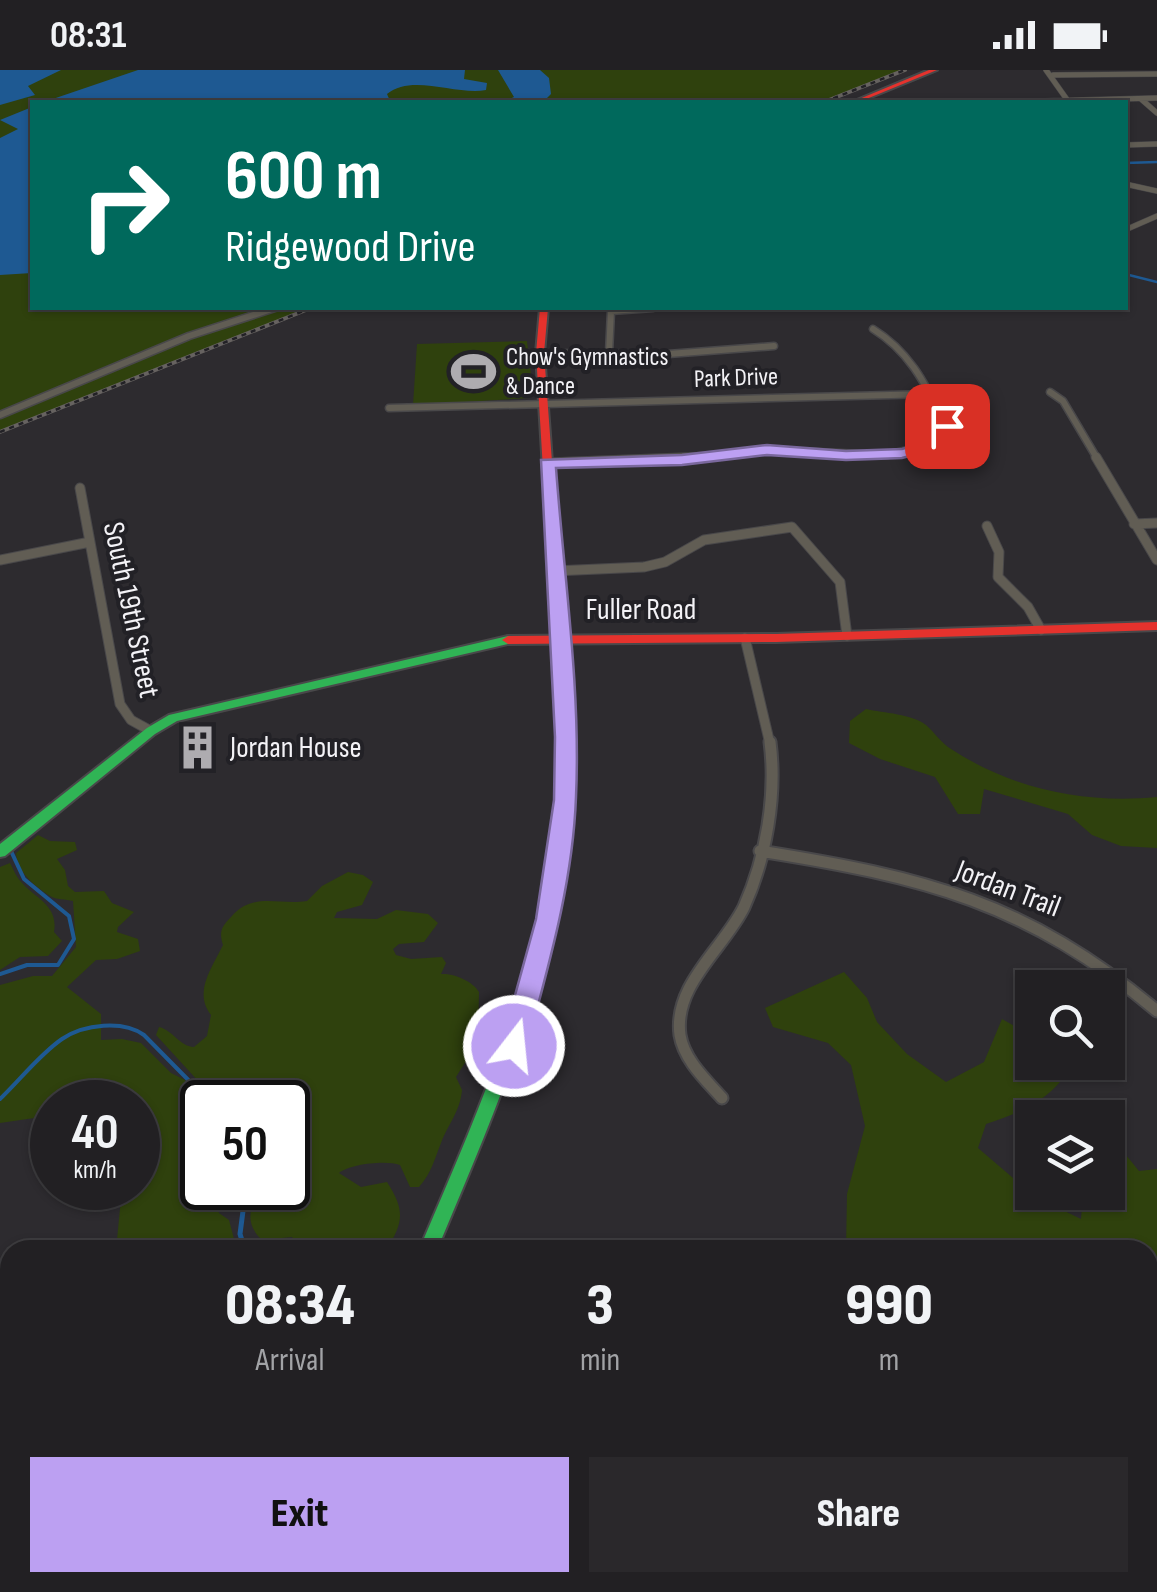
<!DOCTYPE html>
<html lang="en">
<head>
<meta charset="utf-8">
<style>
	body { margin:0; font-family:"Sofia Sans Condensed",sans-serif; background:#2a282b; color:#f1f3f6; height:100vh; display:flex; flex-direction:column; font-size:38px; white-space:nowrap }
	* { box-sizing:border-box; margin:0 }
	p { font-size:32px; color:#a2a3a6 }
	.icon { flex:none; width:55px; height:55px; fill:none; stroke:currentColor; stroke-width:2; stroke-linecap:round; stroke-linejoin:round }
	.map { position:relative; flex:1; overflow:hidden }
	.side { position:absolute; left:0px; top:1170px; width:1158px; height:352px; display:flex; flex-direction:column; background:#222023; border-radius:30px 30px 0 0; box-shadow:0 2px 8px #0004,0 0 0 2px #3f3e41 }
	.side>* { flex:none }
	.guide { position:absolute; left:30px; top:30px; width:1098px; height:210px; border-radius:0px; box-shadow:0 2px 8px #0004,0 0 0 2px #3f3e41; background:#00695c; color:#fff; overflow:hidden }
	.controls { position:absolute; left:1015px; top:900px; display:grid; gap:20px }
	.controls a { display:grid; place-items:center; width:110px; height:110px; border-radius:0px; background:#222023; box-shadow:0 2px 8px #0004,0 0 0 2px #3f3e41; font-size:50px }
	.speed { position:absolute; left:30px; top:1010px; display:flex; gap:20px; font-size:50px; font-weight:700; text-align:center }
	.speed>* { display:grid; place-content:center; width:130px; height:130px; border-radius:50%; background:#222023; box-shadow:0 2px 8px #0004,0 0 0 2px #3f3e41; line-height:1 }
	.speed small { font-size:25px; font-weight:400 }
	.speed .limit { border:5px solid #111; border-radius:15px; background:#fff; color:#111 }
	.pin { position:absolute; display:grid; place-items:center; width:85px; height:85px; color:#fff; margin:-42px; border-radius:20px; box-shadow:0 5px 15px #0006 }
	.me { position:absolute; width:110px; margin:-55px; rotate:16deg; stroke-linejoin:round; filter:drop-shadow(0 0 8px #0008) }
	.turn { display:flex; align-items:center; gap:35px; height:210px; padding:0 30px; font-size:45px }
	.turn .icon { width:130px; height:130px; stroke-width:2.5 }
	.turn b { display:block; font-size:70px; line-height:85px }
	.eta { display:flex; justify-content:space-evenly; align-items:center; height:170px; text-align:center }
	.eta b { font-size:60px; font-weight:800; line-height:70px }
	.cta { display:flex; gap:20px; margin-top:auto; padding:20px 30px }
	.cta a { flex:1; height:115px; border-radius:0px; background:#bca0f2; color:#111; font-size:40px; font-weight:800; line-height:115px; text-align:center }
	.cta a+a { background:#2a282b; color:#f1f3f6 }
	.status { display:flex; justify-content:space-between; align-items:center; height:70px; padding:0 50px; background:#222023; direction:ltr }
	.status svg { height:28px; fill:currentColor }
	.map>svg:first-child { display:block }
</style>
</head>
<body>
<div class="status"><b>08:31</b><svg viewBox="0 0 49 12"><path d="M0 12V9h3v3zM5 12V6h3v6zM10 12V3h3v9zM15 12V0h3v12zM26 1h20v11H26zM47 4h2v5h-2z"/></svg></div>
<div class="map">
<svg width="1157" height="1522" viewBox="0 0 1157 1522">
	<rect width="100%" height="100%" fill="#2d2b2f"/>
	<path fill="#2f410d" d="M0 0H905L824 32H32V238H311L0 362Z
		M527 271 533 322 529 328 413 335 417 274Z
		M866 639C884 643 912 644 926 655 934 662 940 671 948 677 1011 719 1083 734 1157 727V778L1121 776 1092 765 1068 744 984 719 980 744H958L935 707 880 689 849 673 850 651Z
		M38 765 50 771 75 772 77 780 57 789 65 800 68 816 75 822 104 821 112 833 134 842 118 857 117 862 138 869 140 881 117 889 96 890 67 917 101 944V970L122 969 141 973 171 1003 185 1010 202 1041V1118H221L216 1131 219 1143 229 1150 237 1180H116L122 1118H138V1032H119L117 1017 111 1013 79 1022 77 1032H52V1045L48 1046 0 1053V915L33 906H52L76 877 73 831C66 829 56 830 50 826 34 816 17 801 16 783Z
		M10 793C13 798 15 804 18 808 32 828 59 833 54 862L62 871 48 886 20 887 0 900V797Z
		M348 802 363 805 373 812 362 835 337 842 334 848 377 849 396 840 428 844 438 853 424 872 399 874 393 879 396 885 411 889 442 887 446 893 441 904C453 903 473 911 479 922L478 972 456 1007 462 1020C460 1042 448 1054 441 1073 434 1090 432 1102 419 1117H410L400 1095C386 1090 350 1094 339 1103L361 1117 387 1112C405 1140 404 1152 386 1180H299L292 1167 262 1170C244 1153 250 1138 259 1118H288V1032H225L211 1025 156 965 159 957C174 961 179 976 194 977L207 966 211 945C193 922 212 898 223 875 219 862 221 857 231 847 253 821 279 836 307 831L322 816Z
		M844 902 867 928 877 952 907 984 946 1012 984 992 1002 949 1032 966V992L1075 993C1049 1030 1030 1039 986 1054L978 1078 1034 1126 1081 1149 1083 1123 1108 1122V1063L1139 1101 1157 1099V1522H332L336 1512H1148V1180H846L847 1124 865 1056 851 995 828 973 773 957 765 938Z"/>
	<path fill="#1e5992" d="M0 0H61L28 16 35 25 0 35Z
		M138 0H465L464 9 487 13 486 20C458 26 412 3 387 24L390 31 387 32H44Z
		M498 0H540L549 8 551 24 543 32H503L514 27Z
		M32 37V203L0 205V68L18 59 0 50Z"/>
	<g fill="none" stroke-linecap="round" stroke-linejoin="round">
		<path stroke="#1e5992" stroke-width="2.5" d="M1125 93 1157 92
			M1125 204 1157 212"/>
		<path stroke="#1e5992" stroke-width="4" d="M0 904 27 895H58L74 869 69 846 24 809 11 781
			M0 1029C20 1010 40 984 62 969 84 954 123 950 144 965L210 1032"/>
		<path stroke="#1e5992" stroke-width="5" d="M245 1180 240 1164 246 1118
			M1148 1349 1157 1357
			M1157 1432V1436"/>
		<defs>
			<path id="street-far3" d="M1046 0 1068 31
				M1053 5 1157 4
				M1141 29 1157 43
				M1002 32 1157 28
				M1125 75 1157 74
				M1125 114 1157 121
				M1125 160 1157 146"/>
			<path id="street-far2" d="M540 283 668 284 774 276
				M609 283 611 241 653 238
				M1050 322 1063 331 1098 390
				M389 338 930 324
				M0 345 189 266 275 238
				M686 390 767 380 886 385 939 373 947 357C927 318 912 283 873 259"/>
			<path id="street-far1" d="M1096 387 1157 490
				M547 393 707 387
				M80 418 120 634 131 650 151 661
				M1134 454 1157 453
				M987 456 999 482 998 507 1028 537 1041 560
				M0 490 90 472
				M554 501 644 497 665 492 704 470 792 457 840 512 847 566
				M745 568 770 674"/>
			<path id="street" d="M760 781C924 807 1027 832 1157 941
				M722 1028C706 1010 684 990 680 965 673 915 724 878 744 837 766 788 777 725 770 672"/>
			<path id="fast" d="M550 430 555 433C563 531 578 631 572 730 562 889 498 1035 437 1180H419C481 1035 546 890 558 730 566 631 552 531 545 433Z
				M508 566 514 570 512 573 177 651 155 664 5 786 0 787V774L147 658 169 645Z"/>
			<path id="slow" d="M268 1512H290L286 1522H264Z"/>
			<path id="jam" d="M929 0H937L859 32H852Z
				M540 238H548L544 283 555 433 550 436 545 433 536 283Z
				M1157 552V560L776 572 508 574 502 570 508 566 776 564Z"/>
		</defs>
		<use href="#street-far3" stroke="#49484a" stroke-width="6"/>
		<use href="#street-far2" stroke="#49484a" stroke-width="9"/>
		<use href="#street-far1" stroke="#49484a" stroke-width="11"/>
		<use href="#street" stroke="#49484a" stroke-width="15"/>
		<use href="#fast" stroke="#49484a" stroke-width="4"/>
		<use href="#slow" stroke="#49484a" stroke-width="4"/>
		<use href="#jam" stroke="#49484a" stroke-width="4"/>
		<use href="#street-far3" stroke="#615d54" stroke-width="5"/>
		<use href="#street-far2" stroke="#615d54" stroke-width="6"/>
		<use href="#street-far1" stroke="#615d54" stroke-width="9"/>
		<use href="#street" stroke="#615d54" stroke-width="11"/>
		<use href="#fast" fill="#30b455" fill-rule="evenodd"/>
		<use href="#slow" fill="#ff9f0a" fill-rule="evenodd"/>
		<use href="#jam" fill="#e5322d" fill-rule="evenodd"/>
		<defs>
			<path id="rail" d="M824 32 905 0
				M0 362 311 238"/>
		</defs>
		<use href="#rail" stroke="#666260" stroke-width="4"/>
		<use href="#rail" stroke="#222126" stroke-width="2.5" stroke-dasharray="5" stroke-linecap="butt"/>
	</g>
	<path fill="#bca0f2" stroke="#7a689d" stroke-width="2.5" d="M941 353 955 356 944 377 902 388 846 390 767 385 682 395 556 398C564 507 581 619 576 727 573 812 549 894 527 976L523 984 514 987 504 984 501 976 536 849 554 730 555 667 541 390 682 385 767 375 846 381 902 379 932 370Z"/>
	<defs>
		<symbol id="stadium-bare" viewBox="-9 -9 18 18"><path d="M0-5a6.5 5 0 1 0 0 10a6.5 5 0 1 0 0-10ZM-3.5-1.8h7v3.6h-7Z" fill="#aeacb0" stroke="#222126" stroke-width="2.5" paint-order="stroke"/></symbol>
		<symbol id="building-bare" viewBox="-9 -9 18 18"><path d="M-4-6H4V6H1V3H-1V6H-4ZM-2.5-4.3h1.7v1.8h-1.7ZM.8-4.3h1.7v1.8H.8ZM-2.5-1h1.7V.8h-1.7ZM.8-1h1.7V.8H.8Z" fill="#aeacb0" stroke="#222126" stroke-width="2.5" paint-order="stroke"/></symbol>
	</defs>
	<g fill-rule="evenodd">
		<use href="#stadium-bare" x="442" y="270" width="63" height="63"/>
		<use href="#building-bare" x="166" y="646" width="63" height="63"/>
	</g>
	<g text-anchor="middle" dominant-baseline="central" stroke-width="8" stroke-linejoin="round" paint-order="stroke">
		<g font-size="25" fill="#f3f2f6" stroke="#222126" text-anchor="start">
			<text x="506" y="287">Chow's Gymnastics<tspan x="506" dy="29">&amp; Dance</tspan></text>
		</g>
		<g font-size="25" fill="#f3f2f6" stroke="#222126">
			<text transform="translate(736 308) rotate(-2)">Park Drive</text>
		</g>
		<g font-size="30" fill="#f3f2f6" stroke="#222126">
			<text transform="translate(131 540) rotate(78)">South 19th Street</text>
			<text x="641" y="540">Fuller Road</text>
			<text transform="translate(1008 819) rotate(21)">Jordan Trail</text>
		</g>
		<g font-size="30" fill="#f3f2f6" stroke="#222126" text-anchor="start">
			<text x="230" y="678">Jordan House</text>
		</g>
	</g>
</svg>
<div class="controls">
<a><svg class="icon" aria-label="search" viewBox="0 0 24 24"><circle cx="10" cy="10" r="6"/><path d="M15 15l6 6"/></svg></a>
<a><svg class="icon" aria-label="layers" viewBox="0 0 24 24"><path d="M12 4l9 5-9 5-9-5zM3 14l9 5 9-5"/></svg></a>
</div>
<div class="speed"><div>40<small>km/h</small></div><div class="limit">50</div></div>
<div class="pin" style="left:947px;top:356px;background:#d93025"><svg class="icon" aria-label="arrive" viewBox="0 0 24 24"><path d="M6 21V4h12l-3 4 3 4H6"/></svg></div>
<svg class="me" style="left:514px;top:976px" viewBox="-20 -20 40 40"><circle r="17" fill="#bca0f2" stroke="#fff" stroke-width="3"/><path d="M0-11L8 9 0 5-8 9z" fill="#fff"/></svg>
<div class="guide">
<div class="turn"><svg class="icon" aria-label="right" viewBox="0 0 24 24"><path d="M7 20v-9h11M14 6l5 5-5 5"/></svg><div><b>600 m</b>Ridgewood Drive</div></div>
</div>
<section class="side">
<div class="eta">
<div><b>08:34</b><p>Arrival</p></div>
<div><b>3</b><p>min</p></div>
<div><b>990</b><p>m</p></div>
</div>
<div class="cta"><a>Exit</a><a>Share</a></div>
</section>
</div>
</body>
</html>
